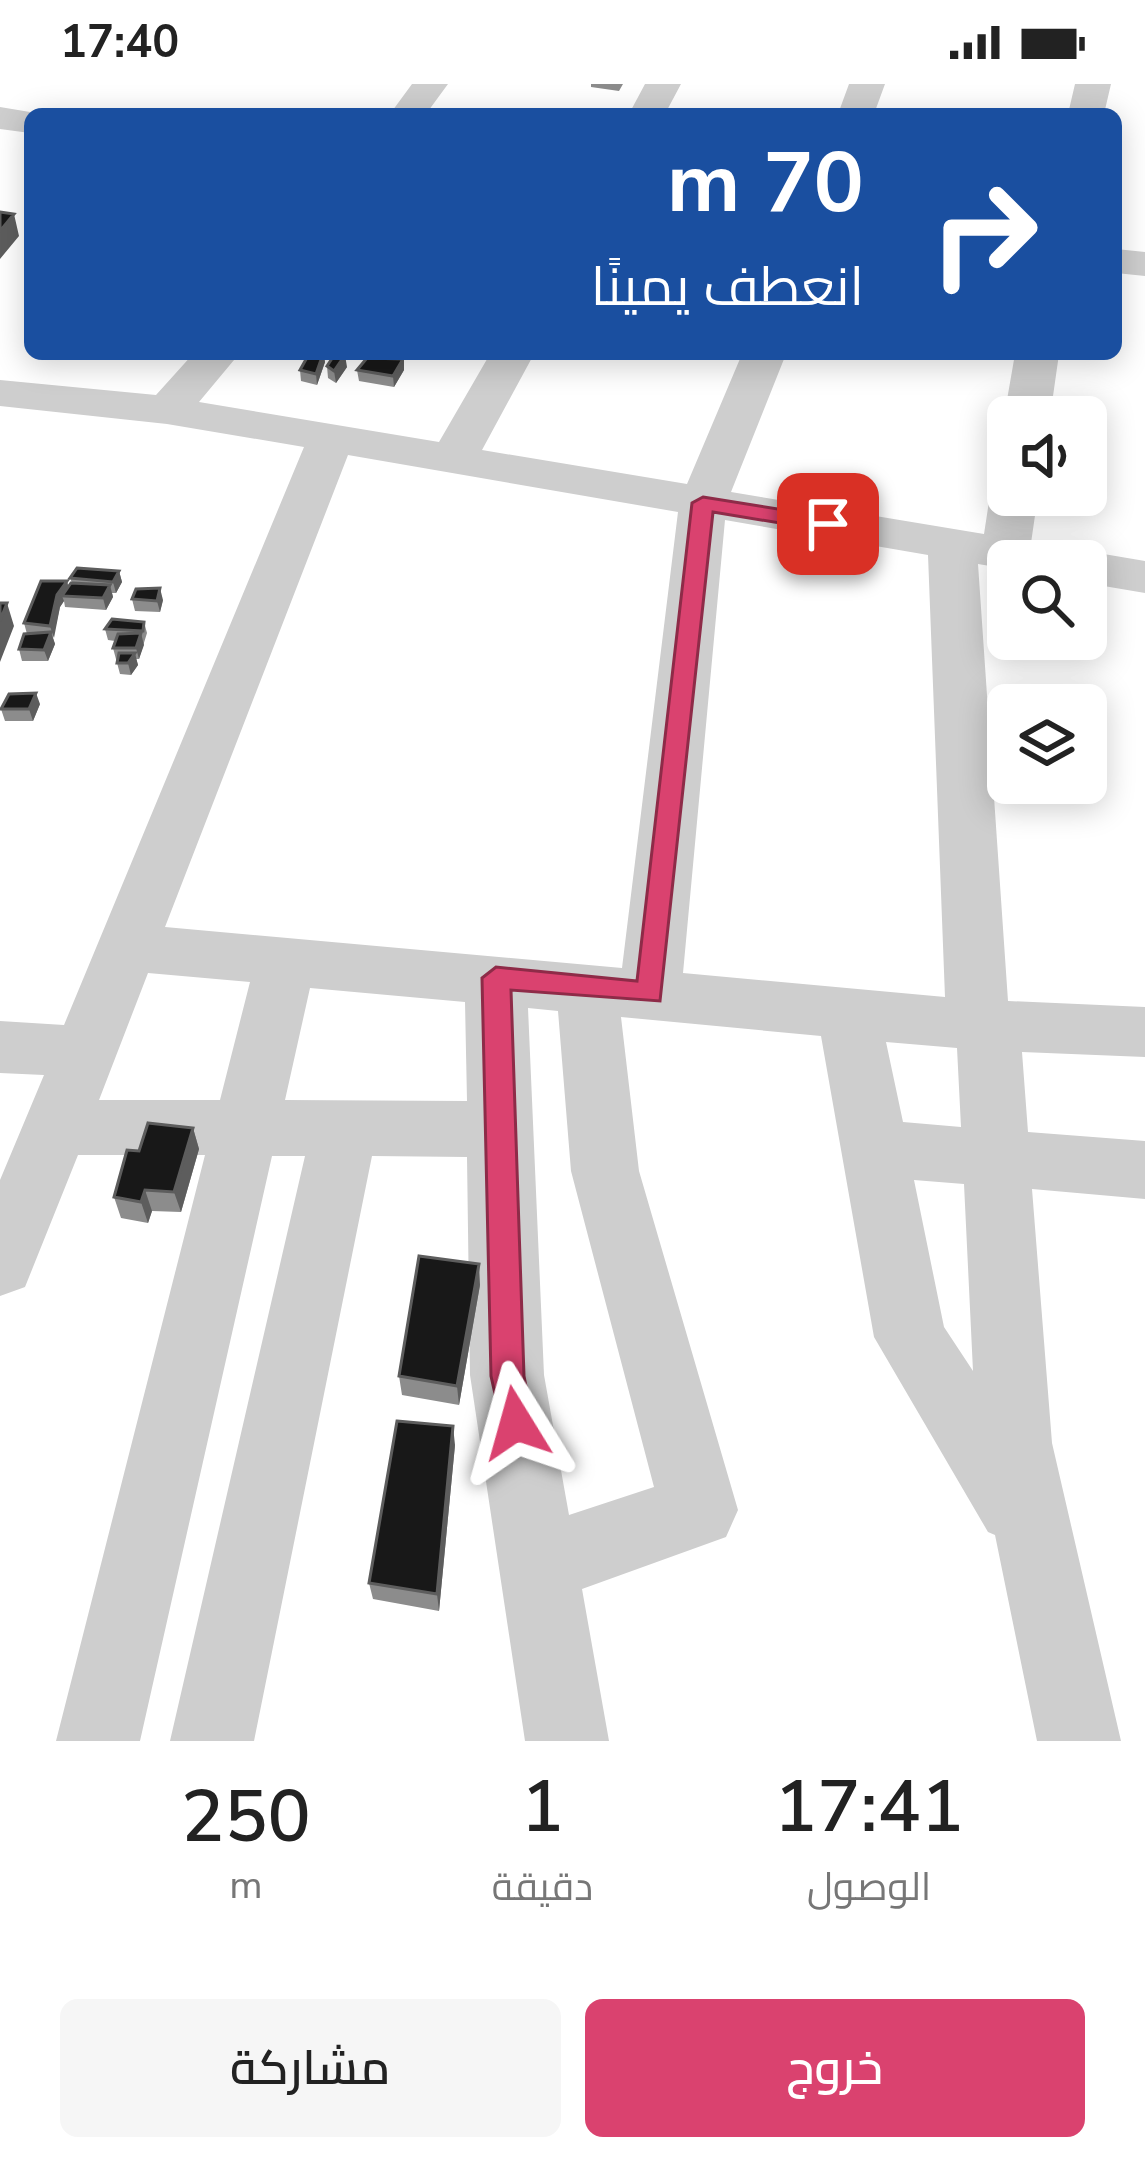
<!DOCTYPE html>
<html lang="ar">
<head>
<meta charset="utf-8">
<style>
	body { margin:0; font-family:"Nunito Sans",Cairo,sans-serif; background:#f6f6f6; color:#222; direction:rtl; height:100vh; display:flex; flex-direction:column; font-size:45px; white-space:nowrap }
	* { box-sizing:border-box; margin:0 }
	p { font-size:39px; color:#767676 }
	.icon { flex:none; width:66px; height:66px; fill:none; stroke:currentColor; stroke-width:2; stroke-linecap:round; stroke-linejoin:round }
	.map { position:relative; height:1657px; overflow:hidden; direction:ltr }
	.drawer { display:flex; flex-direction:column; background:#fff; flex:1 }
	.drawer>* { flex:none }
	.top-card { position:absolute; left:24px; top:24px; width:1098px; height:252px; border-radius:18px; box-shadow:0 6px 30px #0003; direction:rtl; background:#1a4fa0; color:#fff; overflow:hidden }
	.tools { position:absolute; left:987px; top:312px; display:grid; gap:24px }
	.tools a { display:grid; place-items:center; width:120px; height:120px; border-radius:18px; background:#fff; box-shadow:0 6px 30px #0003; font-size:60px }
	.pin { position:absolute; display:grid; place-items:center; width:102px; height:102px; color:#fff; margin:-51px; border-radius:24px; box-shadow:0 6px 18px #0006 }
	.me { position:absolute; width:132px; margin:-66px; rotate:352deg; stroke-linejoin:round; filter:drop-shadow(0 0 9px #0008) }
	.turn { display:flex; align-items:center; gap:42px; height:252px; padding:0 60px; font-size:54px }
	.turn .icon { width:156px; height:156px; stroke-width:2.5 }
	.turn b { display:block; font-size:84px; line-height:102px }
	.eta { display:flex; justify-content:space-evenly; align-items:center; height:204px; text-align:center }
	.eta b { font-size:72px; font-weight:600; line-height:84px }
	.action { display:flex; gap:24px; margin-top:auto; padding:24px 60px }
	.action a { flex:1; height:138px; border-radius:18px; background:#da426f; color:#fff; font-size:48px; font-weight:600; line-height:138px; text-align:center }
	.action a+a { background:#f6f6f6; color:#222 }
	.status { display:flex; justify-content:space-between; align-items:center; height:84px; padding:0 60px; background:#fff; direction:ltr }
	.status svg { height:33px; fill:currentColor }
	.map>svg:first-child { display:block }
</style>
</head>
<body>
<div class="status"><b>17:40</b><svg viewBox="0 0 49 12"><path d="M0 12V9h3v3zM5 12V6h3v6zM10 12V3h3v9zM15 12V0h3v12zM26 1h20v11H26zM47 4h2v5h-2z"/></svg></div>
<div class="map">
<svg width="1145" height="1657" viewBox="0 0 1145 1657">
	<rect width="100%" height="100%" fill="#fff"/>
	<g fill="none" stroke-linecap="round" stroke-linejoin="round">
		<path fill="#cecece" fill-rule="evenodd" d="M412 0H448L426 30H390Z
			M645 0H681L665 30H629Z
			M849 0H885L874 30H838Z
			M1075 0H1111L1104 30H1068Z
			M0 23 42 30H30V49L0 45Z
			M1116 165 1145 168V192L1116 189Z
			M193 270H239L199 318 439 358 490 270H534L482 366 687 400 742 270H786L731 408 984 450 990 411 1008 398V411H1038L1031 459 1070 472 1086 467 1145 477V509L1086 499V477H1008V485L978 480 1008 917 1145 923V973L1022 968 1028 1048 1145 1057V1115L1032 1105 1052 1359 1121 1657H1037L995 1451 988 1448 874 1253 821 952 621 933 639 1087 738 1426 726 1453 582 1505 609 1657H525L470 1291 467 1073 372 1072 254 1657H170L305 1072H272L140 1657H56L205 1071H78L25 1203 0 1212V1096L44 991 0 989V937L64 941 304 363 167 340 0 322V296L156 311ZM348 371 678 428 622 884 165 843ZM725 436 928 471 945 913 683 889ZM148 889 250 898 220 1016H99ZM310 904 465 918 467 1017 285 1016ZM528 924 558 927 571 1087 654 1403 569 1431 544 1291ZM886 958 957 964 961 1043 903 1038ZM914 1096 964 1100 973 1287 944 1243Z
			M1015 270H1059L1050 333H1008V338L1004 333Z"/>
	</g>
	<path fill="#8c8c8c" d="M591 0H623L619 7 591 3Z
		M309 270H324L325 278 317 301 301 297 300 286Z
		M365 270H404V286L394 303 359 297 357 286 366 276Z
		M327 282 347 283 336 299 328 294Z
		M119 487 122 498 116 509H112L113 513 106 526 65 523 64 517 60 523 53 554 55 560 48 577H22L19 565 27 550 24 539 67 497 68 503 72 499 70 494Z
		M132 515 163 516 160 528 135 527Z
		M144 538 147 549 139 575H136L138 581 131 591 120 590 113 564 115 557 108 556 105 545Z
		M40 620 33 637H5L1 625Z
		M193 1044 199 1065 181 1128 152 1127 148 1139 121 1134 114 1113 139 1067Z
		M480 1201 459 1321 402 1311 399 1292Z
		M455 1361 439 1527 373 1515 369 1499Z"/>
	<path fill="#5d5d5d" d="M14 130 19 152 0 175V147Z
		M323 270 325 278 317 301 316 290Z
		M399 270H404V286L394 303 393 292 400 281Z
		M345 271 347 283 336 299 334 287Z
		M119 487 122 498 116 509 113 498Z
		M67 497 70 509 62 512 64 517 60 523 54 554 50 542 57 511Z
		M110 501 113 513 106 526 103 514Z
		M160 504 163 516 160 528 157 517Z
		M7 519 14 542 0 578V537Z
		M51 548 55 560 48 577 44 566Z
		M141 549 144 561 139 575 136 564Z
		M135 569 138 581 131 591 128 579Z
		M36 609 40 620 33 637 29 625Z
		M193 1044 199 1065 181 1128 174 1108Z
		M145 1106 152 1127 148 1139 141 1118Z
		M479 1180 480 1201 459 1321 457 1302Z
		M453 1342 455 1361 439 1527 437 1510Z"/>
	<path fill="#181818" stroke="#5d5d5d" stroke-width="3" d="M0 128 14 130 0 147Z
		M309 270H323L316 290 300 286Z
		M335 270 345 271 334 287 327 282Z
		M367 274 403 275 393 292 357 286Z
		M77 484 119 487 113 498 70 494Z
		M41 497H67L57 511 50 542 24 539Z
		M71 499 110 501 103 514 62 512Z
		M160 504 157 517 132 515 136 505Z
		M0 519H7L0 537Z
		M112 535 144 538 143 547 105 545Z
		M51 548 44 566 19 565 24 550Z
		M141 549 136 564H113L118 550Z
		M119 569H135L128 579H117Z
		M36 609 29 625H1L9 610Z
		M148 1039 193 1044 174 1108 145 1106 141 1118 114 1113 127 1066 139 1067Z
		M419 1172 479 1180 457 1302 399 1292Z
		M397 1337 453 1342 437 1510 369 1499Z"/>
	<path fill="#da426f" stroke="#8e2b48" stroke-width="3" d="M703 413 828 433 839 440 828 447 713 428 660 917 511 906 524 1292 533 1339 528 1350 516 1355 504 1350 491 1292 482 894 496 883 637 897 692 419Z"/>
</svg>
<div class="tools">
<a><svg class="icon" aria-label="sound" viewBox="0 0 24 24"><path d="M4 9h4l5-4v14l-5-4H4zM17 9q2 3 0 6"/></svg></a>
<a><svg class="icon" aria-label="search" viewBox="0 0 24 24"><circle cx="10" cy="10" r="6"/><path d="M15 15l6 6"/></svg></a>
<a><svg class="icon" aria-label="layers" viewBox="0 0 24 24"><path d="M12 4l9 5-9 5-9-5zM3 14l9 5 9-5"/></svg></a>
</div>
<div class="pin" style="left:828px;top:440px;background:#d93025"><svg class="icon" aria-label="arrive" viewBox="0 0 24 24"><path d="M6 21V4h12l-3 4 3 4H6"/></svg></div>
<svg class="me" style="left:516px;top:1339px" viewBox="-20 -20 40 40"><path d="M0-17L14 15 0 8-14 15z" fill="#da426f" stroke="#fff" stroke-width="4"/></svg>
<div class="top-card">
<div class="turn"><svg class="icon" aria-label="right" viewBox="0 0 24 24"><path d="M7 20v-9h11M14 6l5 5-5 5"/></svg><div><b>70 m</b>انعطف يمينًا</div></div>
</div>
</div>
<section class="drawer">
<div class="eta">
<div><b>17:41</b><p>الوصول</p></div>
<div><b>1</b><p>دقيقة</p></div>
<div><b>250</b><p>m</p></div>
</div>
<div class="action"><a>خروج</a><a>مشاركة</a></div>
</section>
</body>
</html>
